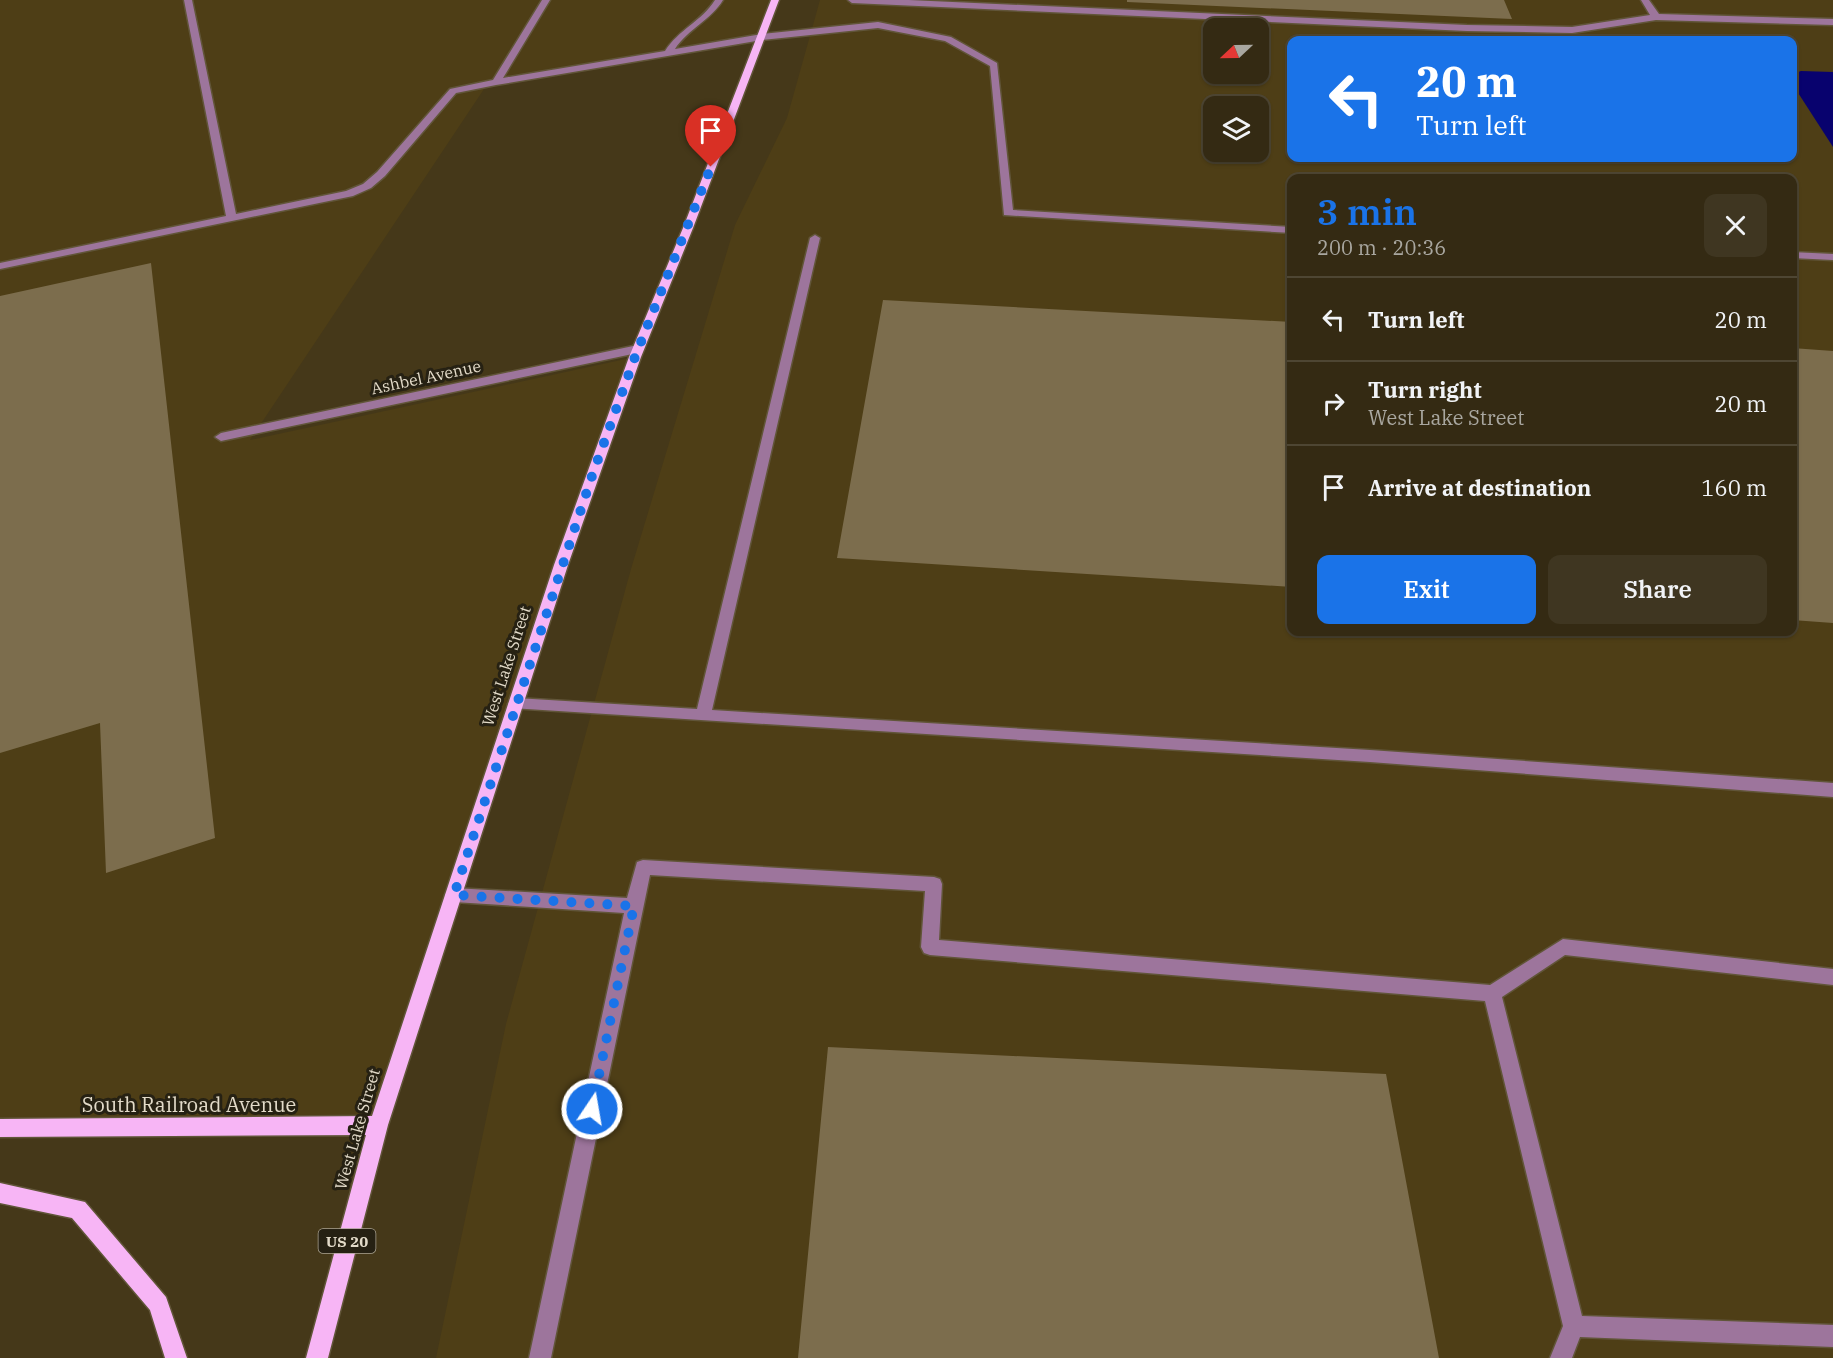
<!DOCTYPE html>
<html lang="en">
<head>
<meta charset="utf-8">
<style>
	body { margin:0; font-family:"IBM Plex Serif",serif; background:#3f3621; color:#f1f3f6; height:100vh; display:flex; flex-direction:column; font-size:22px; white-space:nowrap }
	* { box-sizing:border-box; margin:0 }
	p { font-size:20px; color:#a9a7a0 }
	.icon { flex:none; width:33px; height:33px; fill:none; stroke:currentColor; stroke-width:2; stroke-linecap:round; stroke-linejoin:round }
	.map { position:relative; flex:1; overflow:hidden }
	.drawer { position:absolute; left:1287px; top:174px; width:510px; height:462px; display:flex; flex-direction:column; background:#342a13; border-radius:12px; box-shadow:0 2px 4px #0004,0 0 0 2px #4e4633 }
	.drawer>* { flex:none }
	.banner { position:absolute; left:1287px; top:36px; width:510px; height:126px; border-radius:12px; box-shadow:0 2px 4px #0004,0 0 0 2px #4e4633; background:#1a73e8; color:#fff; overflow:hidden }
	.needle { width:39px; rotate:248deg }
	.fabs { position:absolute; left:1203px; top:18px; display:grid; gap:12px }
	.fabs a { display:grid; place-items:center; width:66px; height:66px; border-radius:12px; background:#342a13; box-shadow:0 2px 4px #0004,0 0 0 2px #4e4633; font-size:30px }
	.pin { position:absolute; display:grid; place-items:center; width:51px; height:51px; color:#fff; margin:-62px -26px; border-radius:50% 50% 50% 0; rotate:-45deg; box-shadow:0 0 6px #0007 }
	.pin .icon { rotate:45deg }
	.me { position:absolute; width:66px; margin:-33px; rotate:12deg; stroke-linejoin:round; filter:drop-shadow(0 0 4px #0008) }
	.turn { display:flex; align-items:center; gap:21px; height:126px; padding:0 30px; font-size:27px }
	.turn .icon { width:78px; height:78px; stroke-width:2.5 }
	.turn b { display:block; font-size:42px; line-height:51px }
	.round { display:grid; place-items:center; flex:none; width:63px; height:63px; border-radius:12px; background:#3f3621 }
	.overview { display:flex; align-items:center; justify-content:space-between; height:102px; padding:0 30px }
	h1 { font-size:36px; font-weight:600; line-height:45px; color:#1a73e8 }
	.cta { display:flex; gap:12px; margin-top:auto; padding:12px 30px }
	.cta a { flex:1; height:69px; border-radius:12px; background:#1a73e8; color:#fff; font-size:24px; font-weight:600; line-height:69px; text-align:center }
	.cta a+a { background:#3f3621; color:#f1f3f6 }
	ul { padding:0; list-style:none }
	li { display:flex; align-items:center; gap:18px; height:84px; padding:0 30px; border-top:2px solid #4e4633 }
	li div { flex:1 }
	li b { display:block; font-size:22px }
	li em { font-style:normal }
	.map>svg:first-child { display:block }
</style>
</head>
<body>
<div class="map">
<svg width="1833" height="1358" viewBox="0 0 1833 1358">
	<rect width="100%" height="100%" fill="#453819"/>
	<path fill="#4e3e16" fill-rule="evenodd" d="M0 0H776L762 37 488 83 250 440 635 357 378 1125 0 1128Z
		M820 0H1833V1358H436L506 1024 631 569 735 225 787 118ZM1214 28H1258V74H1214ZM1292 40H1792V158H1292ZM1214 106H1258V152H1214ZM1292 178H1792V632H1292Z"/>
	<path fill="#08026e" d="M1801 71 1833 72V147L1793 85V74Z"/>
	<path fill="#7c6d4d" d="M1127 0H1504L1512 19 1127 2Z
		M151 263 215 838 106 873 100 723 0 753V296Z
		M883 300 1292 322V587L837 558Z
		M1792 348 1833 351V623L1792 620Z
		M828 1047 1386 1074 1439 1358H798Z"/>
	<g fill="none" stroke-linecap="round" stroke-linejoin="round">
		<defs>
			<path id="minor" d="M184 0H192L236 214 346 191 363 184 377 172 450 89 493 80 542 0H550L503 78 665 51C678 30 702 21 715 0H723C711 20 688 29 675 49L762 34 878 22 951 37 997 63 1013 210 1292 227V233L1004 215 990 66 945 41 878 28 762 40 496 85 456 93 385 176 371 188 353 196 0 269V263L226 216Z
				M848 0H909L1467 25 1572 27 1650 15 1641 0H1649L1659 14 1833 19V25L1656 20 1572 33 1467 31 852 3Z
				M815 235 820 238 712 710 1370 750 1833 783V797L1370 762 511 708 508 704 511 700 516 698 697 709 810 238Z
				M1792 252 1833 254V260L1792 258Z
				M638 345 644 349 642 352 221 441 215 437 221 433Z
				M643 860 934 877 940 879 942 884 939 940 1490 985 1563 939 1833 969V985L1565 955 1502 997 1582 1316 1833 1325V1347L1580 1337 1572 1358H1550L1563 1326 1485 1001 930 955 924 953 921 947 925 891 650 875 551 1358H529L624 913 454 902 448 900 445 895 448 890 454 888 627 898 637 862Z"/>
			<path id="major" d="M771 0H779L693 228 641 357 568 565 388 1125 328 1358H306L366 1135 0 1137V1119L372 1116 554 565 629 357 683 228Z
				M0 1183 85 1202 166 1297 187 1358H165L150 1310 72 1218 0 1203Z"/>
		</defs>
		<use href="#minor" stroke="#615539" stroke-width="3"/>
		<use href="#major" stroke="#615539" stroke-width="3"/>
		<use href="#minor" fill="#9d759c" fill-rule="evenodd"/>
		<use href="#major" fill="#f7b5f5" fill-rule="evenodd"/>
	</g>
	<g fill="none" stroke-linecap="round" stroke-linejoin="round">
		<path stroke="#1a73e8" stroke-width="10" stroke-dasharray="0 18" d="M592 1109 634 906 454 895 592 476 635 357 711 167"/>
	</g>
	<g text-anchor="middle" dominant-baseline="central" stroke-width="6" stroke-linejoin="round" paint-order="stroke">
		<rect fill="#262113" stroke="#aaa392" stroke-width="1.5" x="318.5" y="1229" width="57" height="24" rx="4.5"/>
		<g font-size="15" font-weight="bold" fill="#e3dbc9">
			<text x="347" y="1241">US 20</text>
		</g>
		<g font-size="16" fill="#e3dbc9" stroke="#262113">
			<text transform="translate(426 377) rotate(-12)">Ashbel Avenue</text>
			<text transform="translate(506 666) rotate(-72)">West Lake Street</text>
			<text transform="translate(357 1129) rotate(-74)">West Lake Street</text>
		</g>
		<g font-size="20" fill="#e3dbc9" stroke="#262113">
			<text x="189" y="1104">South Railroad Avenue</text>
		</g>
	</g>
</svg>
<div class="fabs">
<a><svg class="needle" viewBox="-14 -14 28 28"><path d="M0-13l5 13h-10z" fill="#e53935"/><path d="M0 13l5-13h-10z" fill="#a9a7a0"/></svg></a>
<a><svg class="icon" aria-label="layers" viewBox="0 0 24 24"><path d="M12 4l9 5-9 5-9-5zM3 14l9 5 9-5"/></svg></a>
</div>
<div class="pin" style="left:711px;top:167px;background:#d93025"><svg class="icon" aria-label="arrive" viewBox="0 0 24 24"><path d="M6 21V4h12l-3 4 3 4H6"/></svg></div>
<svg class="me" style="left:592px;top:1109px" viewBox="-20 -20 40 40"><circle r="17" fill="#1a73e8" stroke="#fff" stroke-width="3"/><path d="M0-11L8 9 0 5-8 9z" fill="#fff"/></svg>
<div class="banner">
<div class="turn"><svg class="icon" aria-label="left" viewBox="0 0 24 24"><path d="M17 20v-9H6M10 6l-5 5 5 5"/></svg><div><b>20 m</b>Turn left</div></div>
</div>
<section class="drawer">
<div class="overview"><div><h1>3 min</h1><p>200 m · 20:36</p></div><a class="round"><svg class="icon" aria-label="close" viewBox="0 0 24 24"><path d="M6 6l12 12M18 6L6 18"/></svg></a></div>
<ul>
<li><svg class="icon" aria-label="left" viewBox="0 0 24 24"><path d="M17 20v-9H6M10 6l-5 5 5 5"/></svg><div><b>Turn left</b></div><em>20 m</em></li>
<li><svg class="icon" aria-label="right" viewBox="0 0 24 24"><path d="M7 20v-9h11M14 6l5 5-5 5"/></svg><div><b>Turn right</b><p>West Lake Street</p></div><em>20 m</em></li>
<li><svg class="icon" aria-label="arrive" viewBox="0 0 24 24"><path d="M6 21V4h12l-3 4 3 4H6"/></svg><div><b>Arrive at destination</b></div><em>160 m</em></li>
</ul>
<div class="cta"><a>Exit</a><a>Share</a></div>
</section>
</div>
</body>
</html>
